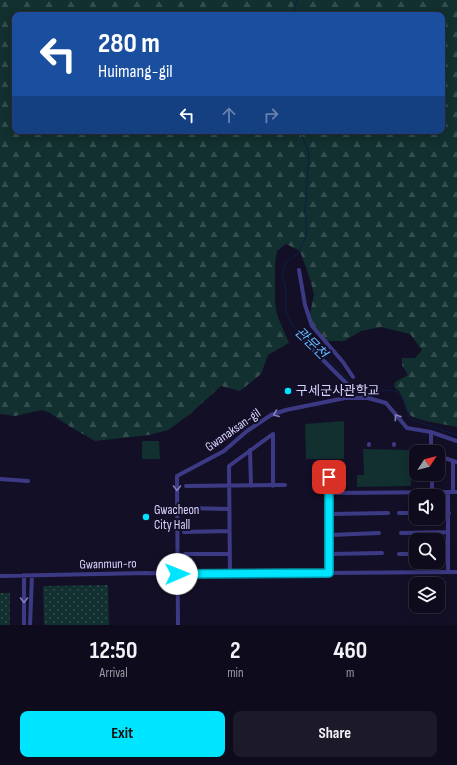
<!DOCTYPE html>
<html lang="en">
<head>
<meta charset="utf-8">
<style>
	body { margin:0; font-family:"Sofia Sans Condensed","Noto Sans KR",sans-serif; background:#1c1929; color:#f1f3f6; height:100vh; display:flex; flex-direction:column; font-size:15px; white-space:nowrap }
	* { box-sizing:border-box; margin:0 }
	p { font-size:13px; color:#9b9ba3 }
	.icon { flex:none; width:22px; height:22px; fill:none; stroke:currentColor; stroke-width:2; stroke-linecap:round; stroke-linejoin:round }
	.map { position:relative; height:625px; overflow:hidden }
	.drawer { display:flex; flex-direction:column; background:#0e0b1c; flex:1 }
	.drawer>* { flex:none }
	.banner { position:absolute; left:12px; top:12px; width:433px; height:122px; border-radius:8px; box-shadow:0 2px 10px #0003,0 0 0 1px #2e2b3b; background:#1a4fa0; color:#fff; overflow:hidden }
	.needle { width:26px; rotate:54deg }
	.buttons { position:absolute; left:409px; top:445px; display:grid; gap:8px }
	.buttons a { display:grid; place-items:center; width:36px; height:36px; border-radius:8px; background:#0e0b1c; box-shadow:0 2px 10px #0003,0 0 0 1px #2e2b3b; font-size:20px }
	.pin { position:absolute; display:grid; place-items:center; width:34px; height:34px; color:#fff; margin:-17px; border-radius:8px; box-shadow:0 2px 6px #0006 }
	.me { position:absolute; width:44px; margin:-22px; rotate:89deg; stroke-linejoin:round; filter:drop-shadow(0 0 3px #0008) }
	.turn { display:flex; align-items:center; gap:14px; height:84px; padding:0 20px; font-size:18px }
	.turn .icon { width:52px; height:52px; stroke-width:2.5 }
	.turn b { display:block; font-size:28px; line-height:34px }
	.lanes { display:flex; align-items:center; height:38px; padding:0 20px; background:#0003; justify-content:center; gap:20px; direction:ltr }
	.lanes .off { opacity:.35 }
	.eta { display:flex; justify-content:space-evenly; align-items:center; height:68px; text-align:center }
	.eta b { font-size:24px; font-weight:700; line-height:28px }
	.cta { display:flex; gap:8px; margin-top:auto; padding:8px 20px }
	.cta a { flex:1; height:46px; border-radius:8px; background:#00e5ff; color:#111; font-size:16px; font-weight:700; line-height:46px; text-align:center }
	.cta a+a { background:#1c1929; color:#f1f3f6 }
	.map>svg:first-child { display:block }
</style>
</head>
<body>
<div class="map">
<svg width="457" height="625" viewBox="0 0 457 625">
	<defs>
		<pattern id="forest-firs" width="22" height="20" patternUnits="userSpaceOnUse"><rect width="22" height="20" fill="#12302f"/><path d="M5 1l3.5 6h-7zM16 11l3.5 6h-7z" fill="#344d4e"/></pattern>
		<pattern id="park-dots" width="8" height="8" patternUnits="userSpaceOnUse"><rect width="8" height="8" fill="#12302f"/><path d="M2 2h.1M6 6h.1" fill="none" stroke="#344d4e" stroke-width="1.8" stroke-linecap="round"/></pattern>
	</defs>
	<rect width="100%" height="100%" fill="#130f26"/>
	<path fill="url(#forest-firs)" fill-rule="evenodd" d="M0 0H457V427L421 420 411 416 406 409 400 392 394 387 395 382 408 375 402 365V358H415L422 350 410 334 381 327 361 331 344 341H325L314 329 310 313 314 295 310 279 300 251 286 244 277 251 275 264V302L277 315 289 343 268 355 261 374 240 391 221 386 190 414 168 430 149 435 95 441 69 426 50 413 42 410 15 416 0 414ZM15 15H442V131H15Z"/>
	<path fill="url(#park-dots)" d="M108 585 109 625H44L43 586Z
		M0 593H10V625H0Z"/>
	<path fill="#12302f" d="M344 421V459H306L305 424Z
		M142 441H159L160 459H142Z
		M363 449 412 450 411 486 357 487V475H364Z"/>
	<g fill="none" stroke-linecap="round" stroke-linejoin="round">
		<path stroke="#0a1f44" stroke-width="1" d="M292 15 297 0
			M300 131 309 153 305 211 307 230 304 241 298 253 286 262 282 275 286 289V312L291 324 303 336 320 349 345 377 357 387 376 392 391 390 398 392 403 398 410 419 457 435"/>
		<path stroke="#3d3a85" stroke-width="4" d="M299 270 305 305 312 326 343 362 353 377
			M303 340 350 387 352 397
			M431 432V452
			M394 444V445
			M369 445V444
			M250 450 251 486
			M438 456 457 462
			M432 474V493
			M329 477V573
			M0 479 28 481
			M186 486 285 485
			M273 486V434
			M453 492V461
			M330 493 457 492
			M184 508 229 509
			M399 513H416
			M438 513H449
			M330 514 388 513
			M184 532 229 531
			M401 533 448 532
			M330 535 379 533
			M185 554H229
			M330 554 382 553
			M399 554H416
			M438 554H448
			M448 572V492
			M230 574 229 466 273 434
			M0 576 146 573 177 574 457 572
			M24 625V575
			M30 625 32 576
			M178 625 177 476 224 451 247 431 271 415 286 410 345 398H368L386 403 407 428 431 432 457 441"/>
	</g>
	<defs><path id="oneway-chevron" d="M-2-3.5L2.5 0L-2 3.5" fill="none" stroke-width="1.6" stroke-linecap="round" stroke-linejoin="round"/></defs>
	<g stroke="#837fbc">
		<use href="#oneway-chevron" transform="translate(276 414) rotate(158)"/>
		<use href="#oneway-chevron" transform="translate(397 417) rotate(-126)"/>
		<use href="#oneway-chevron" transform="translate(177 488) rotate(90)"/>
		<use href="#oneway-chevron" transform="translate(24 600) rotate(90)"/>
	</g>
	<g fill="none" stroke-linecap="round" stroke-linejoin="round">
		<defs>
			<path id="route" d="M177 574 329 573V477"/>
		</defs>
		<use href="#route" stroke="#0095a6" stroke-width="10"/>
		<use href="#route" stroke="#00e5ff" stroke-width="7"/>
	</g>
	<g fill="#00e5ff" stroke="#130f26" stroke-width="1.5">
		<circle cx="288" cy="391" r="4"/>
		<circle cx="146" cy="517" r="4"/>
	</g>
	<g text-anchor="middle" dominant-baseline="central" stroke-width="4" stroke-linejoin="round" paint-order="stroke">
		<g font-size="13" fill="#d9d4ff" stroke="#130f26" text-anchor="start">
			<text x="296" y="391">구세군사관학교</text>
			<text x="154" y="510">Gwacheon<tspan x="154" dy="15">City Hall</tspan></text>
		</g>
		<g font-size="13" fill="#d9d4ff" stroke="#130f26">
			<text transform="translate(233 430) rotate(-35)">Gwanaksan-gil</text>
			<text transform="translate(108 564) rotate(-1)">Gwanmun-ro</text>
		</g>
		<g font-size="14" font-style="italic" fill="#62b6ff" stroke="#130f26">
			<text transform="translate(311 343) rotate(44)">관문천</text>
		</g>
	</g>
</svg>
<div class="buttons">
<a><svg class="needle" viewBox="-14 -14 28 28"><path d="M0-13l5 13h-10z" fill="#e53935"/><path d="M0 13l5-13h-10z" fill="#9b9ba3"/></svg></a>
<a><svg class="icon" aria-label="sound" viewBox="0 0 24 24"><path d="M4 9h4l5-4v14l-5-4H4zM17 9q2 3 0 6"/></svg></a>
<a><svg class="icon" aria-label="search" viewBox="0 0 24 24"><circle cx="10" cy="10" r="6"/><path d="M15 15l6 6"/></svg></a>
<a><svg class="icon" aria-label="layers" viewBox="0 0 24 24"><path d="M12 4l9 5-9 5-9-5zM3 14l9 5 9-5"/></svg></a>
</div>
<div class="pin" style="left:329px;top:477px;background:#d93025"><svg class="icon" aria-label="arrive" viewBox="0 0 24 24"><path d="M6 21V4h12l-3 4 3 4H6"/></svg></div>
<svg class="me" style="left:177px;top:574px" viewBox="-20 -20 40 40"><circle r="19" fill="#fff"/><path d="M0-13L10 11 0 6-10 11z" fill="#00e5ff"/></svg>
<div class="banner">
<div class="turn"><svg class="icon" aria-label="left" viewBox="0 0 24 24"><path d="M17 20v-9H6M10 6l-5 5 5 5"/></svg><div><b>280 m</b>Huimang-gil</div></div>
<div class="lanes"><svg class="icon" aria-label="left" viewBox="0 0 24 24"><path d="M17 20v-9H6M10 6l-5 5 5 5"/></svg><svg class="icon off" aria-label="ahead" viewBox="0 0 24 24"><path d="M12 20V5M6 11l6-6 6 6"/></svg><svg class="icon off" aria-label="right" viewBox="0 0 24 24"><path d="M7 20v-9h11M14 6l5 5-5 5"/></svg></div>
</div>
</div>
<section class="drawer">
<div class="eta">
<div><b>12:50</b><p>Arrival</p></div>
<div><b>2</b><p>min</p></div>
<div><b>460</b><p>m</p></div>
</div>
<div class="cta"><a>Exit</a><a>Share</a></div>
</section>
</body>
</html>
